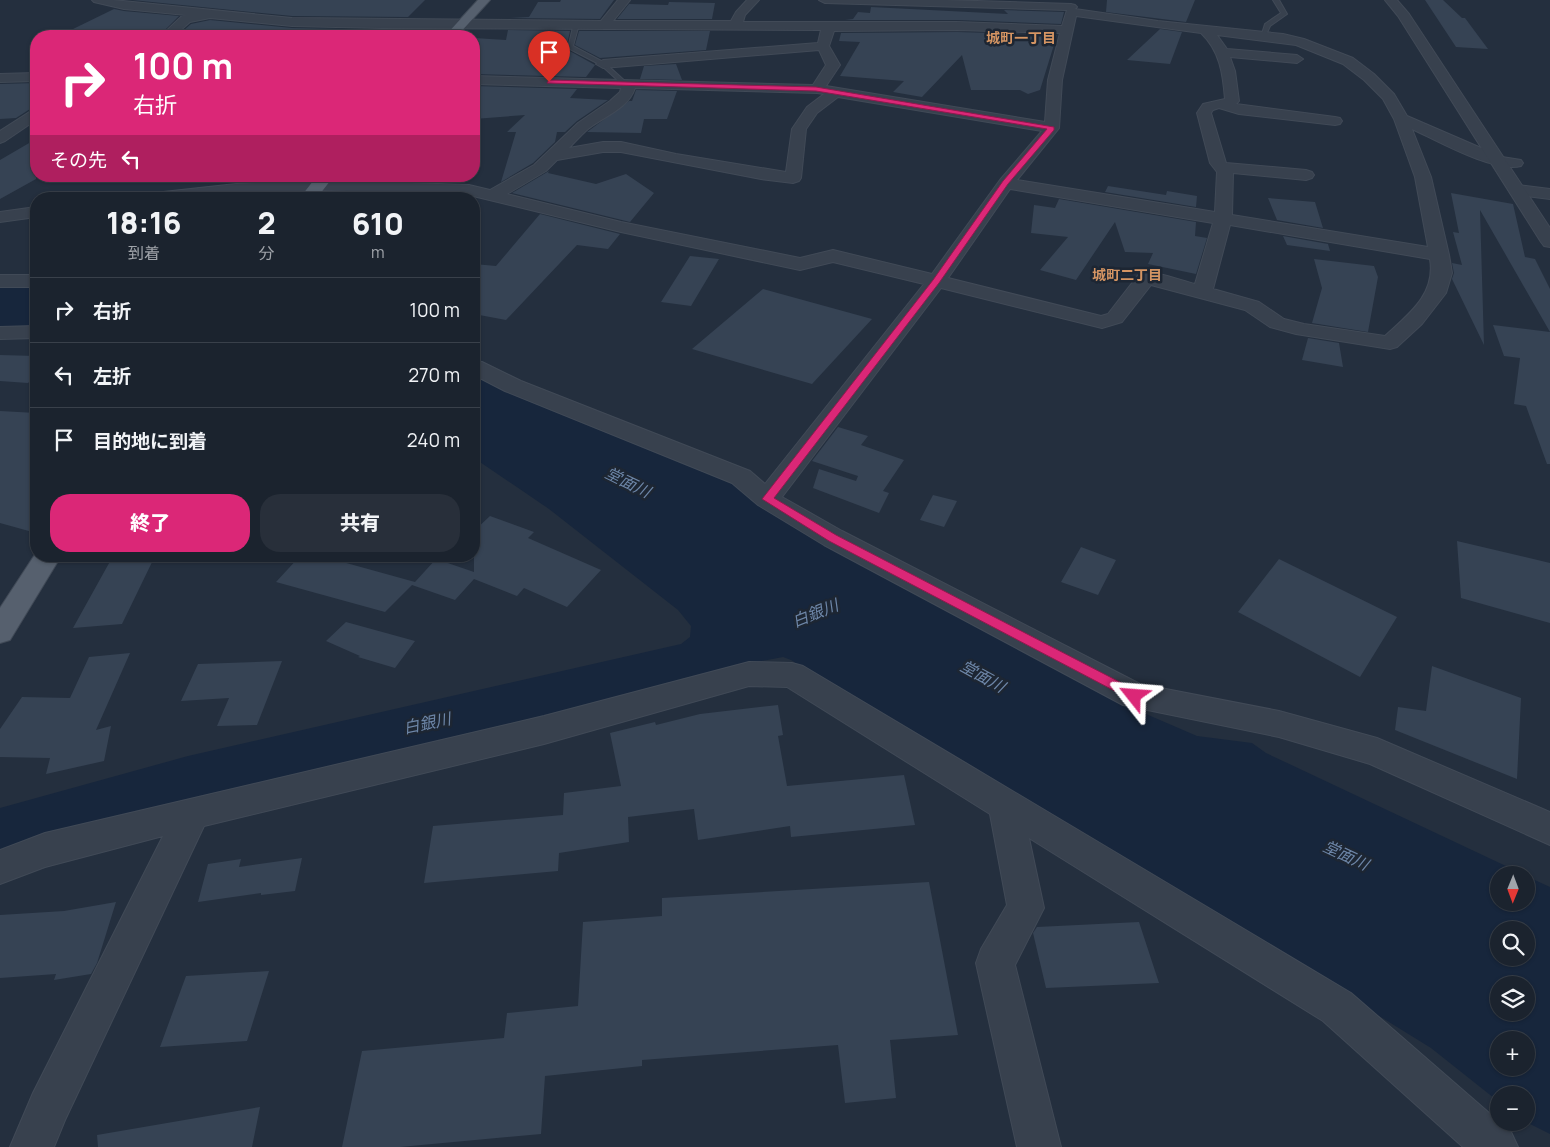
<!DOCTYPE html>
<html lang="ja">
<head>
<meta charset="utf-8">
<style>
	body { margin:0; font-family:Manrope,"Noto Sans JP",sans-serif; background:#282f3a; color:#f1f3f6; height:100vh; display:flex; flex-direction:column; font-size:19px; white-space:nowrap }
	* { box-sizing:border-box; margin:0 }
	p { font-size:16px; color:#a0a4aa }
	.icon { flex:none; width:28px; height:28px; fill:none; stroke:currentColor; stroke-width:2; stroke-linecap:round; stroke-linejoin:round }
	.map { position:relative; flex:1; overflow:hidden }
	.drawer { position:absolute; left:30px; top:192px; width:450px; height:370px; display:flex; flex-direction:column; background:#1b232e; border-radius:20px; box-shadow:0 1px 4px #0004,0 0 0 1px #39404a }
	.drawer>* { flex:none }
	.top-card { position:absolute; left:30px; top:30px; width:450px; height:152px; border-radius:20px; box-shadow:0 1px 4px #0004,0 0 0 1px #39404a; background:#db2777; color:#fff; overflow:hidden }
	.needle { width:32px; rotate:181deg }
	.buttons { position:absolute; left:1490px; top:866px; display:grid; gap:10px }
	.buttons a { display:grid; place-items:center; width:45px; height:45px; border-radius:50%; background:#1b232e; box-shadow:0 1px 4px #0004,0 0 0 1px #39404a; font-size:25px }
	.pin { position:absolute; display:grid; place-items:center; width:42px; height:42px; color:#fff; margin:-51px -21px; border-radius:50% 50% 50% 0; rotate:-45deg; box-shadow:0 0 5px #0007 }
	.pin .icon { rotate:45deg }
	.me { position:absolute; width:55px; margin:-28px; rotate:298deg; stroke-linejoin:round; filter:drop-shadow(0 0 4px #0008) }
	.turn { display:flex; align-items:center; gap:18px; height:105px; padding:0 20px; font-size:22px }
	.turn .icon { width:65px; height:65px; stroke-width:2.5 }
	.turn b { display:block; font-size:35px; line-height:42px }
	.then { display:flex; align-items:center; height:48px; padding:0 20px; background:#0003; gap:10px; font-size:19px }
	.eta { display:flex; justify-content:space-evenly; align-items:center; height:85px; text-align:center }
	.eta b { font-size:30px; font-weight:800; line-height:35px }
	.action { display:flex; gap:10px; margin-top:auto; padding:10px 20px }
	.action a { flex:1; height:58px; border-radius:20px; background:#db2777; color:#fff; font-size:20px; font-weight:800; line-height:58px; text-align:center }
	.action a+a { background:#282f3a; color:#f1f3f6 }
	ul { padding:0; list-style:none }
	li { display:flex; align-items:center; gap:15px; height:65px; padding:0 20px; border-top:1px solid #39404a }
	li div { flex:1 }
	li b { display:block; font-size:19px }
	li em { font-style:normal }
	.map>svg:first-child { display:block }
</style>
</head>
<body>
<div class="map">
<svg width="1550" height="1147" viewBox="0 0 1550 1147">
	<rect width="100%" height="100%" fill="#242f3e"/>
	<path fill="#17263c" fill-rule="evenodd" d="M0 288H36V327L0 329Z
		M474 374C531 402 593 420 652 446 681 459 709 477 740 484L743 493 786 520 977 625 1139 711 1197 736 1252 743 1266 753 1525 875H1499V902H1526V876L1550 887V1134L1526 1122V1095H1499V1102L1431 1048 1300 967 1068 835 791 660 783 657 756 662 0 857V808L188 756 681 644 690 637 691 626 678 610 549 509 474 458ZM1499 930H1526V958H1499ZM1499 985H1526V1012H1499ZM1499 1040H1526V1068H1499Z"/>
	<path fill="#364354" d="M132 0H425L408 17 292 16Z
		M561 0H614L600 19 510 18 529 17 538 2H560Z
		M1107 0H1195L1186 22 1106 12Z
		M1425 0H1443L1462 18H1465L1488 49 1456 47Z
		M669 2 715 3 712 19H617L629 4 668 5Z
		M871 7 1008 14 1004 10 1064 12 1061 24 957 20H845L853 19 858 12 870 13Z
		M114 9 124 11 179 16 159 36H128L131 33 73 29Z
		M210 20 292 28 397 30 391 36H351L354 34 265 30 254 36H177L191 24Z
		M1160 29 1182 32 1170 64 1127 60Z
		M508 30 570 31 566 49 595 65 586 77 474 74V38L506 40Z
		M579 31H710L706 50 600 58 575 45Z
		M957 32 1057 35 1040 90 1028 94 1020 90H971L962 55 922 97 893 92 904 81 840 76 860 42 839 41 841 33Z
		M676 64 682 80 640 79 644 66Z
		M36 83V108L30 109 16 118 0 119V84Z
		M474 86 577 89 570 98 608 100 577 121 565 132H557L555 142 533 163 501 182 516 132H507L525 115 474 119Z
		M636 90 677 91 667 119H644L641 133 587 132 629 101H632Z
		M36 139V179L0 199V160Z
		M549 171 548 173 596 184 626 174 654 193 630 222 512 193Z
		M1108 186 1166 195 1167 191 1197 196 1196 207 1105 192Z
		M1451 193 1513 204 1525 257 1535 259 1550 289V464H1547L1526 406 1514 404 1520 358 1504 356 1493 325 1550 332 1480 210 1484 345 1452 279 1454 273 1452 263 1462 265 1453 232 1459 233Z
		M1268 198 1315 202 1323 228 1277 220Z
		M1059 199 1196 222 1195 236 1207 238 1196 274 1148 264 1153 253 1125 252 1115 222 1076 280 1040 270 1068 237 1031 233 1034 205 1055 208Z
		M540 214 620 234 608 249 577 245 506 320 474 314V264L496 266Z
		M1283 236 1328 244 1330 251 1287 245Z
		M690 256 719 259 691 306 661 302Z
		M1314 259 1374 266 1378 277 1368 332 1312 323 1322 288Z
		M763 289 872 319 812 384 692 349Z
		M1308 338 1339 343 1343 367 1302 360Z
		M0 355 36 356V375L28 383 0 381Z
		M0 411 36 413V533L0 523Z
		M838 427 868 436 861 445 904 460 883 491 889 493 879 513 813 488 819 469 856 481 858 476 812 461Z
		M933 495 957 501 944 527 920 520Z
		M490 516 534 532 528 538 601 570 567 607 524 588 517 596 474 579 455 600 412 585 385 612 276 582 300 556H321L415 582 436 559 474 572V531Z
		M1457 541 1550 563V623L1461 598Z
		M1081 547 1116 560 1098 595 1061 582Z
		M113 556H155L122 624 73 628Z
		M1279 559 1397 617 1360 677 1238 612Z
		M346 622 415 641 395 668 358 657 360 656 326 641Z
		M130 653 96 730 111 726 104 761 46 774 50 758 0 757V729L22 697 70 698 89 657Z
		M282 661 257 725 217 726 229 698 181 701 198 664Z
		M1432 666 1521 698 1517 779 1395 730 1398 707 1426 711Z
		M778 705 783 735 778 736 787 786 904 775 915 825 791 837 790 826 698 840 694 809 628 817 629 842 559 853 558 871 424 883 433 826 563 815 564 793 621 786 610 733 655 722 656 725 700 714Z
		M302 858 295 891 261 895V893L198 902 208 864 241 859 239 867Z
		M929 882 958 1035 890 1040 896 1098 845 1103 838 1045 642 1060V1066L545 1076 541 1134 400 1147H342L362 1051 504 1038 507 1013 578 1006 583 922 662 916V898Z
		M116 902 97 963 91 974 54 980 56 974 0 978V915L64 911Z
		M1139 922 1159 983 1046 988 1033 933 1037 927Z
		M269 971 247 1041 160 1047 186 976Z
		M260 1107 252 1147H98L97 1135Z"/>
	<g fill="none" stroke-linecap="round" stroke-linejoin="round">
		<defs>
			<path id="service" d="M1273 0H1279L1287 14 1270 26 1265 37H1261L1265 24 1281 13Z
				M574 23 579 24 573 46 605 63 627 83V85H623L601 65 568 48Z"/>
			<path id="minor" d="M92 0H113L292 18 601 21 618 0H630L613 21H731L736 12 747 0H759L745 15 743 22H957L1062 26 1067 10 825 3 819 0H945L1071 4 1075 5 1077 7 1075 9 1158 21 1283 34 1304 39 1353 58 1374 74 1394 94 1407 116 1502 157 1521 160 1523 163 1521 166C1494 173 1438 141 1412 129L1431 177 1449 255 1452 273 1446 293 1422 324 1397 347 1390 349 1296 334 1270 327 1245 310 1151 285 1122 322 1102 328 941 288 782 497 842 531 1140 684 1279 711 1377 738 1550 812V845L1370 764 1279 737 1123 705 824 545 758 505 732 483 505 391 474 375V361L482 362 521 381 750 471 765 484 924 284 833 262 800 270 621 232 469 195 318 190 236 194 193 199H137L139 195 145 194 236 184 318 180 469 185 490 190 534 165 578 123 610 101 620 92 621 88 474 84V76L813 85 826 65 819 50 603 68 596 64 603 60 818 43 821 30 381 28 292 26 210 18 190 22 174 36H161L182 16 186 15 124 9 94 2ZM1076 16 1201 33C1220 51 1223 74 1225 99L1203 104 1197 113 1210 163 1217 172 1215 212 1017 180 1059 128 1062 80ZM957 30 1060 33 1048 80 1045 122 826 86 840 65 829 46 834 31ZM1217 35 1296 45 1343 64 1364 80 1383 99 1394 119 1415 177 1428 247 1232 215 1233 173 1306 180 1312 178 1314 175 1312 172 1306 170 1226 163 1211 113 1213 110 1219 108 1239 114 1335 125 1340 124 1342 121 1340 118 1335 117 1236 104 1239 101 1235 71 1230 57 1297 63 1303 59 1297 55 1227 49ZM635 88 817 93 824 94 807 107 792 129 786 172 676 154 621 142H603L569 148C575 142 581 135 588 129 603 117 629 108 635 88ZM838 97 1042 131 1000 180 932 274 833 250 800 258 621 222 507 194 546 171 557 160 603 152H621L761 179 793 183 799 181 801 178 806 129 817 113ZM1010 189 1213 223 1195 284C1178 280 1156 270 1139 274L1108 314 1101 316 948 278ZM1230 225 1430 259C1436 294 1409 314 1385 336L1304 324 1284 319 1259 302 1213 289Z
				M36 73V81L0 82V74Z
				M36 110V120L5 141 0 143V131L31 111Z
				M1517 185 1550 189V199L1511 194 1509 190 1511 186Z
				M36 207V217L0 222V212Z
				M0 275H36V287H0Z
				M36 326V338L0 339V327Z
				M749 662 792 663 803 666 1351 993 1511 1132 1518 1147H1463L1323 1021 1029 838 1044 908 1015 965 1061 1147H1017L976 963 981 949 1007 905 990 814 787 687 749 686 544 744 204 826 65 1120 54 1147H10L33 1093 163 836 45 867 0 884V850L45 833 544 716Z"/>
			<path id="tertiary" d="M1385 0H1397L1409 14 1550 228V247L1544 246 1541 242 1398 16Z"/>
			<path id="primary" d="M478 0H490L457 36H445Z
				M317 176H334L316 199H299Z
				M36 553V556H61L10 640 0 643V608Z"/>
		</defs>
		<use href="#service" stroke="#414a57" stroke-width="2"/>
		<use href="#minor" stroke="#414a57" stroke-width="2"/>
		<use href="#tertiary" stroke="#414a57" stroke-width="2"/>
		<use href="#primary" stroke="#414a57" stroke-width="2"/>
		<use href="#service" fill="#38414e" fill-rule="evenodd"/>
		<use href="#minor" fill="#38414e" fill-rule="evenodd"/>
		<use href="#tertiary" fill="#38414e" fill-rule="evenodd"/>
		<use href="#primary" fill="#56606e" fill-rule="evenodd"/>
	</g>
	<path fill="#db2777" stroke="#8e194d" d="M549 80 816 87 1054 127V130L1008 184 939 283 774 498 836 535 1139 692 1141 696 1139 699 1134 701 1130 699 829 541 762 499 933 280 1003 181 1047 129 816 91 547 83Z"/>
	<g text-anchor="middle" dominant-baseline="central" stroke-width="5" stroke-linejoin="round" paint-order="stroke">
		<g font-size="14" font-weight="bold" fill="#d59563" stroke="#1d2633">
			<text x="1021" y="37">城町一丁目</text>
			<text x="1127" y="274">城町二丁目</text>
		</g>
		<g font-size="16" font-style="italic" fill="#6d86a8" stroke="#1d2633">
			<text transform="translate(628 482) rotate(26)">堂面川</text>
			<text transform="translate(815 613) rotate(-22)">白銀川</text>
			<text transform="translate(983 676) rotate(29)">堂面川</text>
			<text transform="translate(427 723) rotate(-12)">白銀川</text>
			<text transform="translate(1346 855) rotate(25)">堂面川</text>
		</g>
	</g>
</svg>
<div class="buttons">
<a><svg class="needle" viewBox="-14 -14 28 28"><path d="M0-13l5 13h-10z" fill="#e53935"/><path d="M0 13l5-13h-10z" fill="#a0a4aa"/></svg></a>
<a><svg class="icon" aria-label="search" viewBox="0 0 24 24"><circle cx="10" cy="10" r="6"/><path d="M15 15l6 6"/></svg></a>
<a><svg class="icon" aria-label="layers" viewBox="0 0 24 24"><path d="M12 4l9 5-9 5-9-5zM3 14l9 5 9-5"/></svg></a>
<a>+</a>
<a>−</a>
</div>
<div class="pin" style="left:549px;top:82px;background:#d93025"><svg class="icon" aria-label="arrive" viewBox="0 0 24 24"><path d="M6 21V4h12l-3 4 3 4H6"/></svg></div>
<svg class="me" style="left:1134px;top:696px" viewBox="-20 -20 40 40"><path d="M0-17L14 15 0 8-14 15z" fill="#db2777" stroke="#fff" stroke-width="4"/></svg>
<div class="top-card">
<div class="turn"><svg class="icon" aria-label="right" viewBox="0 0 24 24"><path d="M7 20v-9h11M14 6l5 5-5 5"/></svg><div><b>100 m</b>右折</div></div>
<div class="then">その先<svg class="icon" aria-label="left" viewBox="0 0 24 24"><path d="M17 20v-9H6M10 6l-5 5 5 5"/></svg></div>
</div>
<section class="drawer">
<div class="eta">
<div><b>18:16</b><p>到着</p></div>
<div><b>2</b><p>分</p></div>
<div><b>610</b><p>m</p></div>
</div>
<ul>
<li><svg class="icon" aria-label="right" viewBox="0 0 24 24"><path d="M7 20v-9h11M14 6l5 5-5 5"/></svg><div><b>右折</b></div><em>100 m</em></li>
<li><svg class="icon" aria-label="left" viewBox="0 0 24 24"><path d="M17 20v-9H6M10 6l-5 5 5 5"/></svg><div><b>左折</b></div><em>270 m</em></li>
<li><svg class="icon" aria-label="arrive" viewBox="0 0 24 24"><path d="M6 21V4h12l-3 4 3 4H6"/></svg><div><b>目的地に到着</b></div><em>240 m</em></li>
</ul>
<div class="action"><a>終了</a><a>共有</a></div>
</section>
</div>
</body>
</html>
